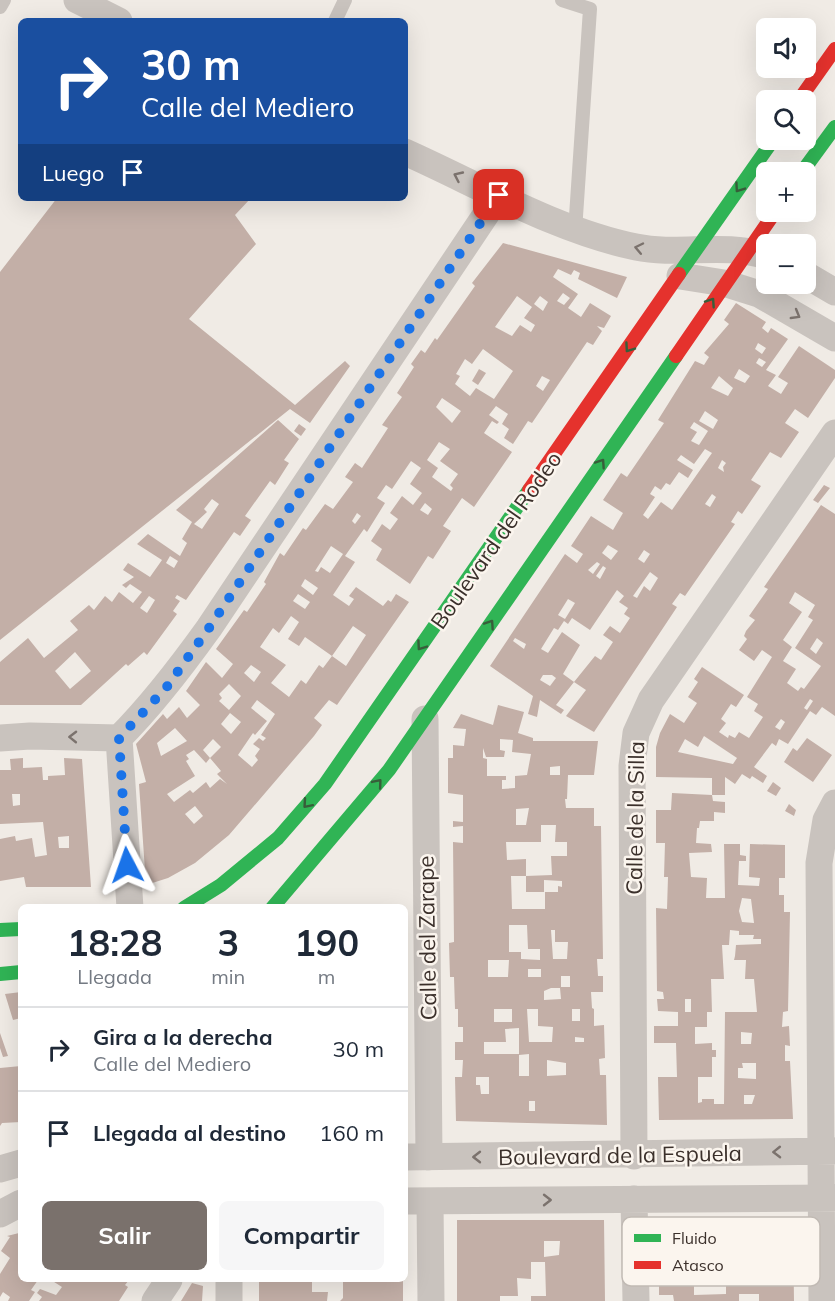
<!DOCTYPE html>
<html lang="es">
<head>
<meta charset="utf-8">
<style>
	body { margin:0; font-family:Mulish,sans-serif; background:#f6f6f7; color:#1f2937; height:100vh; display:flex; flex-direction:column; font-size:22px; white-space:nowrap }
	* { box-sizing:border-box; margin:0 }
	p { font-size:20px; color:#747a83 }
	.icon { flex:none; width:33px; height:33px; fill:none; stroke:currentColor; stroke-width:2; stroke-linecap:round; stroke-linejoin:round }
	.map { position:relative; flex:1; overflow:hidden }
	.details { position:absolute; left:18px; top:904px; width:390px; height:378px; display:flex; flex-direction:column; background:#fff; border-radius:9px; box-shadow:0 6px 24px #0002 }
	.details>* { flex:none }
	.top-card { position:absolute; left:18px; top:18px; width:390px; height:183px; border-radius:9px; box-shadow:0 6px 24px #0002; background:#1a4fa0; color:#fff; overflow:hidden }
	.buttons { position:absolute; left:756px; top:18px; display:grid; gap:12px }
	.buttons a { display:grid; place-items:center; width:60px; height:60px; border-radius:9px; background:#fff; box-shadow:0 6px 24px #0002; font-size:30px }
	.pin { position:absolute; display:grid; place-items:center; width:51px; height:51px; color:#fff; margin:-26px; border-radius:12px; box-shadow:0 3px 9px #0006 }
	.me { position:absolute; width:66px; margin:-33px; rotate:356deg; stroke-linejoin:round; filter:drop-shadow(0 0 4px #0008) }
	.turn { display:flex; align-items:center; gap:21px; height:126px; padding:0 24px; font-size:27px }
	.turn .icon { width:78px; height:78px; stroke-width:2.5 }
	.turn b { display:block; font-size:42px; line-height:51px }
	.then { display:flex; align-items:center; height:57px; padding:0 24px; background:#0003; gap:12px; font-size:22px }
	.eta { display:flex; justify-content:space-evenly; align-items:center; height:102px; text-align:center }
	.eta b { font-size:36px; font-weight:700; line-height:42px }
	.cta { display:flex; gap:12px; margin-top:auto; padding:12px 24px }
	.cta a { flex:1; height:69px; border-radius:9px; background:#7a716c; color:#fff; font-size:24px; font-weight:700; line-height:69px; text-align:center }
	.cta a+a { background:#f6f6f7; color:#1f2937 }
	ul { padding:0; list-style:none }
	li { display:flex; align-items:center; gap:18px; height:84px; padding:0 24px; border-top:2px solid #e0e1e3 }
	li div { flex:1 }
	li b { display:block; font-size:22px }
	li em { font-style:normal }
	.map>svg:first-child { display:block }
</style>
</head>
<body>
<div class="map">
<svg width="835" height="1301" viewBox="0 0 835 1301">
	<rect width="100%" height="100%" fill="#f0ebe5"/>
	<path fill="#c3afa7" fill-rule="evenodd" d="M57 198H251L235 215 256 244 189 319 295 405 345 361 350 366 310 423 290 409 0 640V272Z
		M503 243 627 277 617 298 578 279 580 273 574 270 571 275 558 269 553 277 578 294 568 308 581 317 590 303 611 316 604 328 597 326 602 331 593 345 587 342 532 423 528 421 513 444 504 438 509 429 502 424 508 414 496 406 489 415 499 422 497 424 492 421 484 433 512 452 474 507 462 498 443 526 451 531 433 559 428 556 410 584 376 560 382 549 371 541 382 524 390 530 398 519 390 513 402 496 413 505 422 493 410 484 421 468 411 461 392 489 386 485 377 498 385 503 367 532 364 529 345 556 355 562 333 595 349 606 354 599 349 596 356 587 383 606 388 600 391 602 396 594 409 602 337 705 329 700 314 718 322 725 314 736 229 835 195 863 168 878 146 885 139 784 146 782 136 744 163 714 167 719 179 707 187 718 200 705 186 691 206 662 222 678 233 664 216 649 244 610 247 612 266 584 264 582 280 553 284 556 303 528 306 530 325 504 333 509 353 482 345 477 355 463 362 468 388 428 382 425 402 397 397 393 414 367 411 364 421 350 425 353 435 338 437 340 475 286 472 283ZM563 293 570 298 564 305 557 301ZM517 296 532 307 524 318 535 325 531 332 520 325 512 336 495 327ZM540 296 548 302 543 311 534 304ZM483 349 513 371 494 399 476 388 470 396 455 384 460 376 456 374 465 359 472 364ZM542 376 550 380 543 391 536 386ZM442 398 461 411 452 423 436 407ZM439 442 450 449 440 461 458 474 450 485 453 488 451 491 432 477 438 468 427 460ZM425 503 432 509 428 515 420 510ZM357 513 361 516 355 524 352 521ZM331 546 343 554 330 573 321 567 318 572 315 571ZM305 579 318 588 313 595 301 586ZM298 594 310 602 305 609 293 601ZM291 616 299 622 288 639 299 646 305 637 332 656 353 626 366 635 346 666 332 656 323 668 319 665 306 684 301 680 289 697 271 683 286 665 260 647 273 628 279 633ZM251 665 261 672 254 682 244 673ZM229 684 241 696 229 710 219 701 222 698 219 694ZM257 700 275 714 261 735 266 738 263 741 259 738 253 744 260 749 255 756 258 760 252 767 238 755 253 733 255 735 267 721 251 708ZM230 713 241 722 231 734 221 724ZM175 728 187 741 161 756 157 743ZM213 739 221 747 210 758 203 750ZM194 750 206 763 210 758 221 771 217 774 227 784 220 779 210 788 206 782 193 793 190 790 174 802 167 794 195 776 186 761 189 759 186 755ZM195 806 203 816 194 824 185 814Z
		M736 303 766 322 762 328 768 333 771 328 788 339 766 370 776 375 768 386 781 394 788 383 778 377 799 346 835 370V378L808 418 795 409 785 423 799 432 781 458 770 452 751 480 761 486 742 514 738 511 731 522 735 524 685 596 680 593 672 604 677 607 594 732 566 716 586 690 574 682 595 656 601 660 613 642 603 635 610 626 620 633 630 618 624 614 628 608 619 602 624 596 617 590 590 630 572 618 568 624 564 621 558 630 554 628 541 649 548 653 562 632 580 645 563 674 574 682 556 705 564 710 561 714 540 700 537 717 528 714 533 696 490 666 565 554 577 563 583 554 571 546 591 516 613 530 623 513 603 500 621 473 627 477 664 423 658 420 695 361 704 365 709 357 704 353 729 324 724 320ZM758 343 766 348 762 354 755 349ZM759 358 766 362 762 367 756 363ZM739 369 750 376 745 383 734 378ZM719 376 733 388 728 396 711 388ZM705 411 718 420 713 429 699 421ZM694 422 708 431 699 445 691 441 697 432 690 428ZM705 449 712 453 672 510 661 502 648 519 643 515 655 497 650 494 655 486 661 490 666 483 670 485 679 472 688 478 693 470 677 460 681 455 694 464ZM722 460 726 463 723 467 724 472 718 468ZM712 494 716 497 710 507 705 504ZM608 545 618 551 611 560 602 553ZM644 550 650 554 644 563 638 559ZM597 562 600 564 593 574 588 570ZM603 566 606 568 600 579 596 576ZM650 572 658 578 650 591 644 586 637 598 633 596ZM568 599 575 603 565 619 558 615ZM515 638 526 644 524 649 513 641ZM543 675H552L556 678 550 686 540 680Z
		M479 369 486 373 478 385 472 381Z
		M278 420 299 439 284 460 289 463 275 485 270 481 245 516 251 520 240 536 234 532 186 600 177 595 175 598 180 601 173 611 177 614 147 655 144 652 128 666 126 664 81 705H0V662L28 638 44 658 78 630 70 621 89 605 94 610 105 596 112 602 119 592 133 603 142 592 130 584 126 588 122 585 134 577 123 570 128 563 150 577 162 560 137 544 148 534 180 556 187 543 182 539 192 522 176 510ZM212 499 219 504 202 529 194 524 207 512 204 509ZM170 556 178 561 174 568 166 563ZM149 596 155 600 147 613 140 608ZM75 652 91 671 70 689 55 671Z
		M299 424 306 429 301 436 294 431Z
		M824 485 830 488 818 503 813 500Z
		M821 505 835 514V716L822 707 816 715 810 711 788 744 779 739 776 746 772 743 754 767 767 776 763 783 752 776 750 779 742 774 735 784 725 777V795H712V778L656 777V747L660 733 670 714 684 723 697 703 688 697 698 682 694 679 702 667 744 695 736 707 731 704 721 719 726 723 719 732 728 738 729 735 735 738 739 732 749 738 763 717 754 711 758 704 747 697 772 657 762 650 754 661 739 650 747 639 744 636 746 631 755 620 749 616 768 589 764 587ZM795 592 815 605 808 617 813 620 795 648 821 666 804 689 801 687 798 691 787 683 796 669 783 661 792 647 783 640 802 612 789 603ZM817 638 823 643 816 654 810 649ZM810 699 813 701 807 710 804 708ZM781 719 785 722 780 730 775 727ZM704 736 737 758 733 764 678 752 685 739 698 747Z
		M498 705 524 712 518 733 533 738V741H598L594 775H568L567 799H565L566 808H594V826H601L603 959H597L598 976H603V992H591L592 1008 594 1009V1026L604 1025 605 1058 599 1059 600 1075H606L607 1125 456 1121 455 1077H462L463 1060H455V1042H463V1027H458V1009H455L454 977H450L449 943 454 942 453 842 463 843V826L453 827V821L463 822V795L448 793V758H453V745L464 746 466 729 453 728 461 714 493 725ZM500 739 513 740 512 752 531 754 527 775 515 776V788L502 789V780H506V776H487V759L483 758V748L486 757H504L505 751 500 750ZM560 766V775H550V767ZM529 808 526 825H516V809ZM541 825H556L555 842H567V856H551L552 875 526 876V892H544V880L562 881V887L558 886V892H545V909H512L511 876H526V859L507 860 506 842H541ZM509 925H527L528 949H540V960L521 959V952H509ZM551 930H555V942H568L567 959H553ZM488 960H509L508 977H488ZM528 969H541V977H528ZM561 976H570V987H561ZM551 988H560L561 999 544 1000V991ZM494 1009H512V1022H494ZM527 1009H538V1026L553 1027 552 1042H529ZM572 1009H580V1021H572ZM519 1028V1054H484V1042H506L505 1029ZM575 1037 584 1038V1042H575ZM529 1054V1076H519V1055ZM547 1060 566 1063V1075L547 1076ZM476 1077H489V1094H481L480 1085H476ZM529 1101H535V1111H529Z
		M807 738 832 755 813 782 784 762 793 748 797 751Z
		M23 758V768L42 767 43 780H48V776L65 775 64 758 82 759 91 887H26L24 877 0 881V839L15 836 16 841 32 838 35 857 47 855 43 822 0 824V770H11L10 759ZM12 794H20V805L13 806ZM69 836V848H59L58 837Z
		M773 782 781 788 776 796 767 791Z
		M672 793 712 795 713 801 725 802V813L714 812V821H700L699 828H697L696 843 711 844 712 852 689 853 691 877 707 878 706 898H725L724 844H740V855L746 856V861H739L738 885 759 886 760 878 749 877 750 844 785 845V878H779V895H784V912H790L788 1011 783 1012 782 1027 789 1026 790 1046 785 1045V1061H790L793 1119 659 1120 658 1077H677L676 1043H654V1026H678V1012L658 1011 657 999H664L663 992 657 991 656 908 667 909 668 877H664L665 843H656V810H671ZM742 898 751 899 754 923 742 922 739 911ZM730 930 739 931V935H754L753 939H761V944L736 945 735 956 734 960H746L745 979H754L757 1012H725L724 1104H714V1099H702V1102L698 1103V1077H712V1057H716V1050H712V1043L695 1044V1027H707V1012H712L711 979H724L722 945H729ZM685 999H691V1012H685ZM741 1032 752 1033 751 1044H741ZM742 1063H756V1079L738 1078V1068H743ZM744 1095H755L752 1104H744Z
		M789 804 796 810 794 816 785 811Z
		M21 992V1018L13 1020 5 994Z
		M0 1033 8 1056 3 1057 0 1048Z
		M21 1066V1122L2 1123 0 1126V1068Z
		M725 1219H751L750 1226H793L794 1301H759V1294H739V1301H674L673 1295H659V1261H667L666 1243H672V1225H725ZM725 1246H750L751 1260H726V1294L694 1295V1261L726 1260ZM739 1278H747V1286H740Z
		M457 1220H604L605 1301H531V1296H546L545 1262H531V1279L517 1278 518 1296H500V1301H457ZM544 1241H560L559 1255 544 1257Z
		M19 1233 21 1235V1280H38L31 1290 35 1292 29 1301H8L10 1297 3 1292 0 1297V1274L10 1258 1 1251 10 1237 7 1236Z
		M51 1280H129L125 1285 128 1287 119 1301H39L42 1297 37 1293 40 1289 56 1295 62 1287Z
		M259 1280H403V1301H340L343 1298V1282H312V1292H328L327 1301H259Z
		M192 1283 203 1286 202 1301H181Z"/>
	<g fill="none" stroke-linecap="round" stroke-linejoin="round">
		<path stroke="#c9c3be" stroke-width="14" d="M562 0 590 9 575 231
			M0 7 4 0
			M335 21 345 0"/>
		<path stroke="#c9c3be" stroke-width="27" d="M77 0 119 21
			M405 152C479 185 557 231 636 247 679 256 724 242 766 256
			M806 275 835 292
			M680 276 724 283 759 294 835 338
			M425 719 429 1157
			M0 738 30 736 119 738C153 704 181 667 209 628L499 195
			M119 738 130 908
			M634 1156 632 766 636 733 651 700 835 433
			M405 1157 835 1151
			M0 1169 21 1163
			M634 1199 636 1301
			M405 1201 835 1198
			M430 1201 431 1301
			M0 1214 21 1203
			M229 1280V1301
			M155 1301 169 1280
			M822 1301 819 863 826 820 835 803"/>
		<path stroke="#30b455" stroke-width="14" d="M802 172 835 127
			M679 274 773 140
			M184 908 221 885 278 838 325 784 529 490
			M272 908 389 770 676 356
			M0 930 21 929
			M0 974 21 972"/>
		<path stroke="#e5322d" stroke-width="14" d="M799 100 835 49
			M676 356 775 212
			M529 490 679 274"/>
	</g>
	<defs><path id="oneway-chevron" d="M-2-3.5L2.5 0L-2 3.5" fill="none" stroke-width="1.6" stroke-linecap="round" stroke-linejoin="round" transform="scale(1.5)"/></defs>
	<g stroke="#7b726d">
		<use href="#oneway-chevron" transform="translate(458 176) rotate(-155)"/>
		<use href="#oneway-chevron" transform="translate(639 248) rotate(-168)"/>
		<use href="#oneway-chevron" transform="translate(796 315) rotate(30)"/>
		<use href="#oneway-chevron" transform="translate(73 737) rotate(-179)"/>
		<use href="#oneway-chevron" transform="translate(777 1152) rotate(179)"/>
		<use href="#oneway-chevron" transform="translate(477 1157) rotate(180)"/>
		<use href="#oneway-chevron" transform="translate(547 1200)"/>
	</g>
	<g stroke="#375e3a">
		<use href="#oneway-chevron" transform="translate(739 188) rotate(125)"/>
		<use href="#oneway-chevron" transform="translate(711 302) rotate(-56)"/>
		<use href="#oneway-chevron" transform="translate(629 348) rotate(125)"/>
		<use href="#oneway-chevron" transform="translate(601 463) rotate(-56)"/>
		<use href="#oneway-chevron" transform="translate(490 624) rotate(-56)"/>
		<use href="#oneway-chevron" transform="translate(421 646) rotate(125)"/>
		<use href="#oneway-chevron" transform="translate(378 783) rotate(-50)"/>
		<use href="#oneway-chevron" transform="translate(307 804) rotate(131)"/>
	</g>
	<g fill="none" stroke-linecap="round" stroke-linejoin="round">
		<path stroke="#1a73e8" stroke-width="10" stroke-dasharray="0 18" d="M127 865 119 738 166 688 209 628 499 195"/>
	</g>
	<g text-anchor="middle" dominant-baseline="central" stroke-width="5" stroke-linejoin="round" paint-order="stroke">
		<g font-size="22" fill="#3b302b" stroke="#fbf5ee">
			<text transform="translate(496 540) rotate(-55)">Boulevard del Rodeo</text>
			<text transform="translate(635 818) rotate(-89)">Calle de la Silla</text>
			<text transform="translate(427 938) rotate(-91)">Calle del Zarape</text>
			<text transform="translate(620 1155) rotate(-1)">Boulevard de la Espuela</text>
		</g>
	</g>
	<rect x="622" y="1217" width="198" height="69" rx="9" fill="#fbf5ee" stroke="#c1bab4" stroke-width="1.5"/>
	<rect x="634" y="1234" width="27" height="8" fill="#30b455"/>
	<rect x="634" y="1261" width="27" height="8" fill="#e5322d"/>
	<g font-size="16" fill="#3b302b">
		<text x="672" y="1244">Fluido</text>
		<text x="672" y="1271">Atasco</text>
	</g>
</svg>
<div class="buttons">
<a><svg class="icon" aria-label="sound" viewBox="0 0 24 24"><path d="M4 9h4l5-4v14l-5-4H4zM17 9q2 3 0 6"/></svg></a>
<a><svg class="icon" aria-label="search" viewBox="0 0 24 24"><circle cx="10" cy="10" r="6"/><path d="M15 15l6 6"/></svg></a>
<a>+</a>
<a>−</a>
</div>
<div class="pin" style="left:499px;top:195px;background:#d93025"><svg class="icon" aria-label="arrive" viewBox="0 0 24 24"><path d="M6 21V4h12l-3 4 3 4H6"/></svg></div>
<svg class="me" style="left:127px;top:865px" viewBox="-20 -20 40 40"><path d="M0-17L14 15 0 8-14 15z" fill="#1a73e8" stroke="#fff" stroke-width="4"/></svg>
<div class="top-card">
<div class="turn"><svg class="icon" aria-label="right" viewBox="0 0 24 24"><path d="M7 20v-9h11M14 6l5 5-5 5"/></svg><div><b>30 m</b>Calle del Mediero</div></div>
<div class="then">Luego<svg class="icon" aria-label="arrive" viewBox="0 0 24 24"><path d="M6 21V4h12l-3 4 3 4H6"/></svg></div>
</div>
<section class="details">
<div class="eta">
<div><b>18:28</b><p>Llegada</p></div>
<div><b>3</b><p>min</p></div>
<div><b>190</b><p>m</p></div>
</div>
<ul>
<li><svg class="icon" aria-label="right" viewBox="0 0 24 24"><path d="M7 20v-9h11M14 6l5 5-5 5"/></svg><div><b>Gira a la derecha</b><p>Calle del Mediero</p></div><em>30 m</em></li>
<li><svg class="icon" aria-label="arrive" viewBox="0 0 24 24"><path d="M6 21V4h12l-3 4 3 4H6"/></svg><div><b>Llegada al destino</b></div><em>160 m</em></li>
</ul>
<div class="cta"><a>Salir</a><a>Compartir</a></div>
</section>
</div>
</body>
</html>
